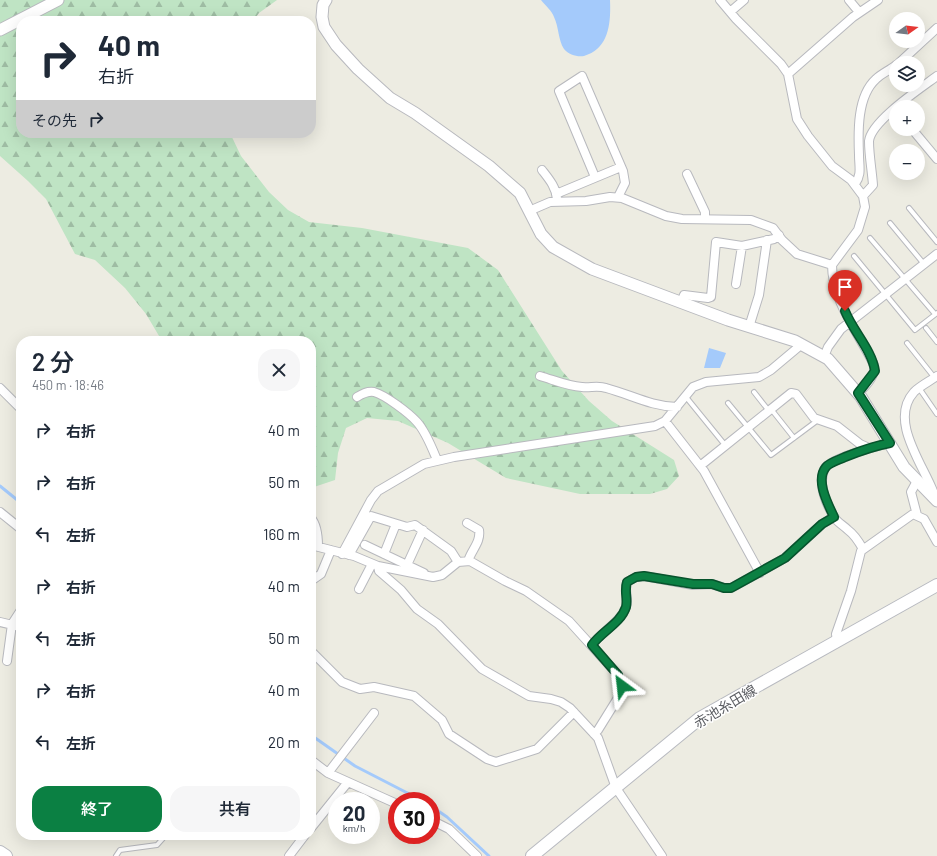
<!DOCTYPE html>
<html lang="ja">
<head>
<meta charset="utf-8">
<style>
	body { margin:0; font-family:Barlow,"Noto Sans JP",sans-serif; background:#f6f6f7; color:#1f2937; height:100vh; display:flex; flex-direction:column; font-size:15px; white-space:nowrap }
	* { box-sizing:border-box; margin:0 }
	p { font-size:13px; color:#747a83 }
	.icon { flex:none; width:22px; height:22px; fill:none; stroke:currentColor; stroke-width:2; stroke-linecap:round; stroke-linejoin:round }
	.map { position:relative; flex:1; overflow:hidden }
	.side { position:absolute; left:16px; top:336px; width:300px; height:504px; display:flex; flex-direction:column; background:#fff; border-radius:16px; box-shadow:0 4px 16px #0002 }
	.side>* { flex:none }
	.hud { position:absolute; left:16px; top:16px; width:300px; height:122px; border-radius:16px; box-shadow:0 4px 16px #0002; background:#fff; color:#1f2937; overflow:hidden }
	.needle { width:26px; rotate:76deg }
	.fabs { position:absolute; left:889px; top:12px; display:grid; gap:8px }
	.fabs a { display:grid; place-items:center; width:36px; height:36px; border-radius:50%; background:#fff; box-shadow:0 4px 16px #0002; font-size:20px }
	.speed { position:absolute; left:328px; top:792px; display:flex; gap:8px; font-size:20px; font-weight:700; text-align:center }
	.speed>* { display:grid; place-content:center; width:52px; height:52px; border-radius:50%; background:#fff; box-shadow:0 4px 16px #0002; line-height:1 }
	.speed small { font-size:10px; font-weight:400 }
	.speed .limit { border:6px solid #d22; background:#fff; color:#111 }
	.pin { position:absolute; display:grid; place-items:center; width:34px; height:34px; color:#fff; margin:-41px -17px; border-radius:50% 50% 50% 0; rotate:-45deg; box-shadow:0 0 4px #0007 }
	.pin .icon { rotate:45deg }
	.me { position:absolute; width:44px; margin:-22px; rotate:330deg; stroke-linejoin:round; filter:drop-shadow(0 0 3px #0008) }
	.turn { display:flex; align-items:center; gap:14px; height:84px; padding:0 16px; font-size:18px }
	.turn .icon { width:52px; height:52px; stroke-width:2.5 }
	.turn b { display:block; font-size:28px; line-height:34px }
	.then { display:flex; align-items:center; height:38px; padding:0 16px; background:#0003; gap:8px; font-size:15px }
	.round { display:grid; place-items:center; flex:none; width:42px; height:42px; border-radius:16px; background:#f6f6f7 }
	.headline { display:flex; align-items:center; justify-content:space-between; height:68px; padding:0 16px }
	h1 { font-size:24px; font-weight:600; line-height:30px }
	.button { display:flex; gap:8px; margin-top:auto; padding:8px 16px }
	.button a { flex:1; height:46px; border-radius:16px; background:#0b8043; color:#fff; font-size:16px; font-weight:600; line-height:46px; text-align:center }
	.button a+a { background:#f6f6f7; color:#1f2937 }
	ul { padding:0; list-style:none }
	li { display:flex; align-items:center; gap:12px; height:52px; padding:0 16px }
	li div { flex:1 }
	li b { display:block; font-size:15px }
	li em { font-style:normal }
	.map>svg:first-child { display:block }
</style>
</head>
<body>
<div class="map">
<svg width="937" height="856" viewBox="0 0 937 856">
	<defs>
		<pattern id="forest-firs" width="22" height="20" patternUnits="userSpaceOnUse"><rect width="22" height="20" fill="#bfe4c4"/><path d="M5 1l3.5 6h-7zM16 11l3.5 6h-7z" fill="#9ebca3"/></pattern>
	</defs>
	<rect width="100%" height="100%" fill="#edece2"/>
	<path fill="url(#forest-firs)" d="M0 0H277L259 13 253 21H21V133H230L241 156 269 192 288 210 309 222 362 228 468 248 498 270 562 371 589 401 612 421 674 460 679 476 667 489 650 494H580L506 478 448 443 398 421 367 418 346 428 338 453 335 480 311 488V341H162L146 314 125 288 95 260 75 254 46 199 28 181 0 156Z"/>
	<path fill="#a4cafb" d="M541 0H610C611 23 609 49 584 56 577 57 569 55 564 49 558 40 559 27 554 17 552 11 545 5 541 0Z
		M709 348 726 353 720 368H704Z"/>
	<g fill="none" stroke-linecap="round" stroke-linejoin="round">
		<path stroke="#a4cafb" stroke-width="3" d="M0 486 21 503
			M311 735 355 766 423 801
			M431 806 447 817 489 856"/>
		<defs>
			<path id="service" d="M909 208 937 242
				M890 223 924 264
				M870 238 935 314
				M854 256 915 330 937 313
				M926 328 937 342
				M907 343 934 377
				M919 388 937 414
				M754 392 769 411
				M686 397 725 445
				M728 403 771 455 818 420
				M771 409 794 438
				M116 856 120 850 157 845 166 835"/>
			<path id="minor" d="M720 0 736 19 781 64 788 74 797 119 808 136 832 166 851 180 863 196 865 207 858 230 832 265C832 301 859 334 874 365 876 376 866 386 858 393
				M849 0 859 12
				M730 12 744 0
				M899 63 937 28
				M788 74 853 17 878 0
				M912 129 937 159
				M542 170C549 179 556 187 557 199
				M687 174 705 212V219
				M595 177 559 91 582 76 623 171 625 183 618 197
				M855 184C862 174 859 167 859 155 858 132 857 96 876 79 881 74 890 70 896 65
				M556 194 621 167
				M863 196 873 185C872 171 869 155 869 141 871 121 921 88 937 76
				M529 211 550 202 586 201 610 197 622 198 666 216 682 219 751 220 773 228 782 240 797 254 832 265
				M736 284 742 246
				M681 302 684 295 708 298 711 297 716 242 742 246 774 239 779 235
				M749 327 759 295 767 240
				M824 357 828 347 841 329 937 254
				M540 376C554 380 567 386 582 387 590 388 598 385 606 388 632 395 650 406 677 407
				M0 388 21 409
				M357 397C362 394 367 391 374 392 385 395 409 413 417 422 426 432 432 448 437 460
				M665 421 704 471 760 573
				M700 466 791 393 796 394 814 418 837 426 860 444 869 448
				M936 499C927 469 887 422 914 392 920 386 930 381 937 376
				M0 512 21 529
				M917 515 911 492 917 481
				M311 518C317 525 318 536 318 546
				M467 523 479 530C481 542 472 549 468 561
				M311 545 354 556 378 566 433 577 442 575 458 562 470 561 505 581 526 591 569 621 618 675 622 685 621 693 598 730 594 734
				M365 545 424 573V575
				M863 549C859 542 855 535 848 530 843 525 838 523 835 518 826 505 817 483 825 468 831 458 877 446 890 443
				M342 554 371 500 378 491 424 464 454 457 655 426 665 421 693 387 706 382 759 377 771 370 802 344
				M384 554 396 524
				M349 555 371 516 407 527 415 525 451 551 458 562
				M407 565 423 530
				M378 566 379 571 401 590 417 609 438 624 482 669 529 696 551 699 561 702 570 708 598 738 616 788 662 856
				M311 581 321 574 331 550
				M359 589 372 564
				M0 622 21 627
				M837 642 836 634 851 591 861 551 913 514 924 519 937 542
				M592 645C601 632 621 622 626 607 629 599 624 591 627 582L636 577 644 576 693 585 712 584 724 588H731L785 558 822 524 834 517
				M311 651 342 682 360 689 374 687 414 696 442 720 449 734 487 759 496 762 537 749 574 712
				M7 661 12 624 21 610
				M311 760 328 773 397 804
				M328 773 374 713
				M431 820 449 829 477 856
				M311 828 348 782
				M289 856 305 835"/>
			<path id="tertiary" d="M326 0 323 5 322 17 324 27 336 45 358 69 390 98 415 113 489 166 520 193 541 234 553 247 592 269 728 320 795 341 828 359 861 397 904 467 937 501
				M0 30 58 0"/>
			<path id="secondary" d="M0 852 6 856
				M532 856 700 718 937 585"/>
		</defs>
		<use href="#service" stroke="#b8b9be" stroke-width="6"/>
		<use href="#minor" stroke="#b8b9be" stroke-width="10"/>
		<use href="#tertiary" stroke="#b8b9be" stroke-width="13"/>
		<use href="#secondary" stroke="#b8bac0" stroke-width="14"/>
		<use href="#service" stroke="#fff" stroke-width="4"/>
		<use href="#minor" stroke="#fff" stroke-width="8"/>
		<use href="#tertiary" stroke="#fff" stroke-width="11"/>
		<use href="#secondary" stroke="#fff" stroke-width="12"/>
	</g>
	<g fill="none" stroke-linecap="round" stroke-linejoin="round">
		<defs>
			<path id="route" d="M622 686 618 675 592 645C601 632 621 623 626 607 628 599 624 591 627 582L636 577 644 576 693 584H712L724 588H731L785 558 822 524 834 517C828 504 815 480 826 467 830 462 839 460 845 457 860 451 874 446 890 443L858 393 875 371C872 350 853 331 845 311"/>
		</defs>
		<use href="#route" stroke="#07532c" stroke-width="10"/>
		<use href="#route" stroke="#0b8043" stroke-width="7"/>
	</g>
	<g text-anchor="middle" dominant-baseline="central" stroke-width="3" stroke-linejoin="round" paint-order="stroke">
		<g font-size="14" fill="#5b5d62" stroke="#fff">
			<text transform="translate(725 706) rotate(-31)">赤池糸田線</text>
		</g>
	</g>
</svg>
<div class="fabs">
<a><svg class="needle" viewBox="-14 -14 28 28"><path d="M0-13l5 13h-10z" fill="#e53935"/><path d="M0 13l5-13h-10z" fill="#747a83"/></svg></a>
<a><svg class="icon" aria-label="layers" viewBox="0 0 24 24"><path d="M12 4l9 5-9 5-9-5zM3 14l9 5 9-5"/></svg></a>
<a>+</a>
<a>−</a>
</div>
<div class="speed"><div>20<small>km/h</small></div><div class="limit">30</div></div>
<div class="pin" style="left:845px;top:311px;background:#d93025"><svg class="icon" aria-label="arrive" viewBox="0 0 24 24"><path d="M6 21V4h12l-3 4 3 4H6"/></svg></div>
<svg class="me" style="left:622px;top:686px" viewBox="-20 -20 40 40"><path d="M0-17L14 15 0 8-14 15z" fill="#0b8043" stroke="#fff" stroke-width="4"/></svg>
<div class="hud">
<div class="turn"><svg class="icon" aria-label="right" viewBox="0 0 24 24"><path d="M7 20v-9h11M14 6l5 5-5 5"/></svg><div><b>40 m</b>右折</div></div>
<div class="then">その先<svg class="icon" aria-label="right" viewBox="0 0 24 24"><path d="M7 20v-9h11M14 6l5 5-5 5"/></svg></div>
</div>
<section class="side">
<div class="headline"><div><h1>2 分</h1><p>450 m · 18:46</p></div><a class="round"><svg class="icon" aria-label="close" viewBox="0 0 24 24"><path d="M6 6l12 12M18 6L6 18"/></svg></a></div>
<ul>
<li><svg class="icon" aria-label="right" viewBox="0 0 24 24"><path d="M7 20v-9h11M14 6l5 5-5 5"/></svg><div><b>右折</b></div><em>40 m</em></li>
<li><svg class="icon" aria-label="right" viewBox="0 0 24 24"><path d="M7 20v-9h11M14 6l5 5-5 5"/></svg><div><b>右折</b></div><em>50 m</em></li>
<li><svg class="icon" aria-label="left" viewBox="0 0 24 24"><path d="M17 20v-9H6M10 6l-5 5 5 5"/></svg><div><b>左折</b></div><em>160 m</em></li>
<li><svg class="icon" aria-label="right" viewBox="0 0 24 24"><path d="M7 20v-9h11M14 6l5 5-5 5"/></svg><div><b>右折</b></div><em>40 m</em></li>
<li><svg class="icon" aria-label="left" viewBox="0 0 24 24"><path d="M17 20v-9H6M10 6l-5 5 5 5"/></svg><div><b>左折</b></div><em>50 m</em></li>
<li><svg class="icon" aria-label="right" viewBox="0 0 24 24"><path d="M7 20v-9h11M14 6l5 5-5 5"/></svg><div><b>右折</b></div><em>40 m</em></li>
<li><svg class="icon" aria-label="left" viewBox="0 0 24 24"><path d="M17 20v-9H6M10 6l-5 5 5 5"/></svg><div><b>左折</b></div><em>20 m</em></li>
</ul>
<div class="button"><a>終了</a><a>共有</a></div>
</section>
</div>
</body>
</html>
